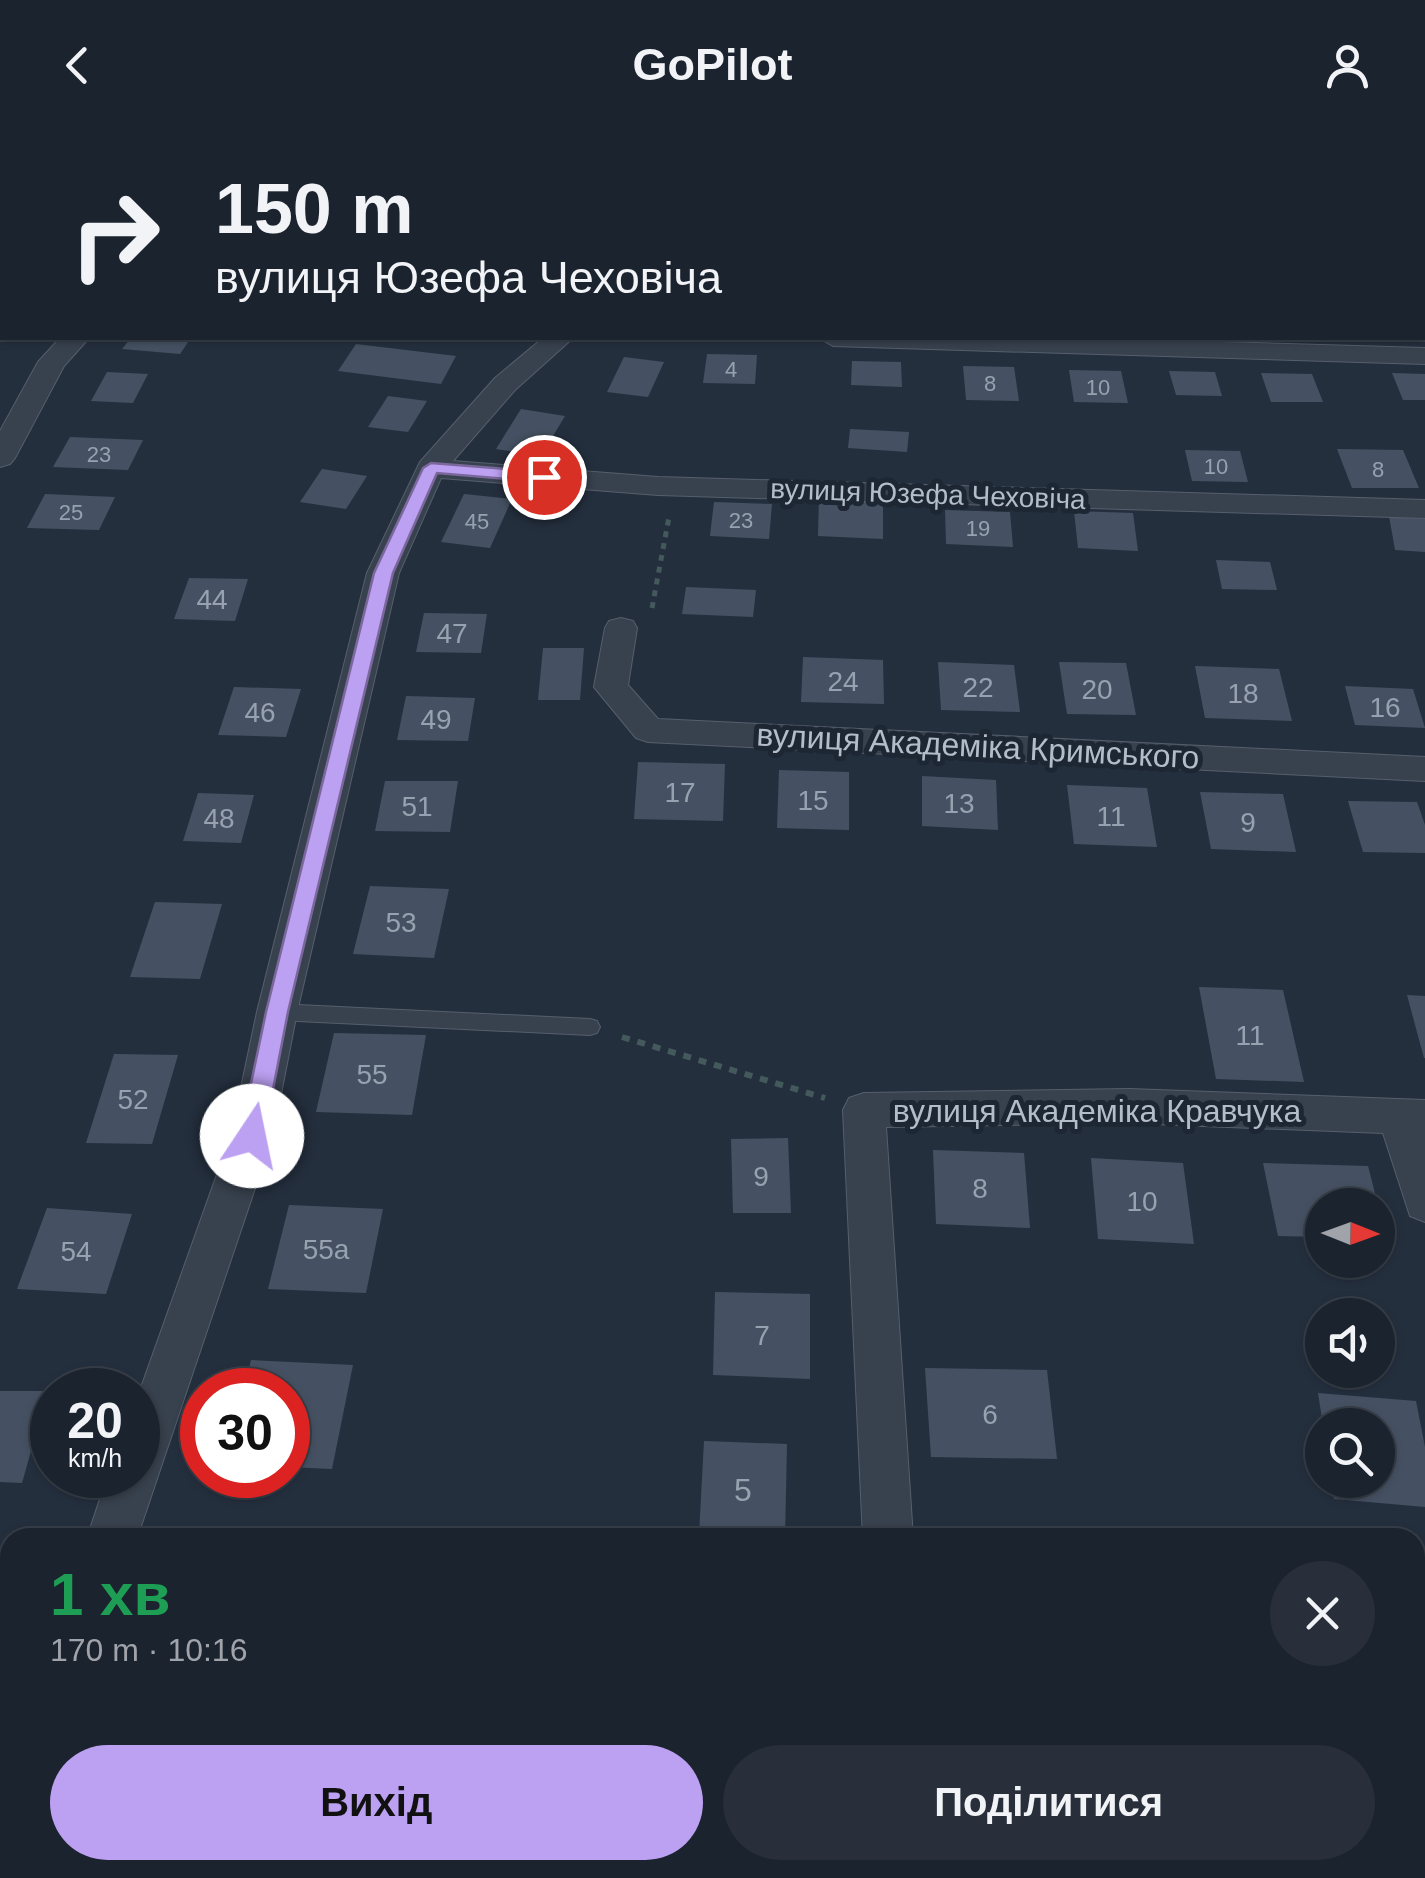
<!DOCTYPE html>
<html lang="uk">
<head>
<meta charset="utf-8">
<style>
	body { margin:0; font-family:Helvetica,sans-serif; background:#282f3a; color:#f1f3f6; height:100vh; display:flex; flex-direction:column; font-size:38px; white-space:nowrap }
	* { box-sizing:border-box; margin:0 }
	p { font-size:32px; color:#a0a4aa }
	.icon { flex:none; width:55px; height:55px; fill:none; stroke:currentColor; stroke-width:2; stroke-linecap:round; stroke-linejoin:round }
	.map { position:relative; flex:1; overflow:hidden }
	.drawer { position:absolute; left:0px; top:1398px; width:1425px; height:352px; display:flex; flex-direction:column; background:#1b232e; border-radius:30px 30px 0 0; box-shadow:0 2px 8px #0004,0 0 0 2px #39404a }
	.drawer>* { flex:none }
	.banner { position:absolute; left:0px; top:0px; width:1425px; height:210px; box-shadow:0 2px 8px #0004,0 0 0 2px #39404a; background:#1b232e; color:#f1f3f6; overflow:hidden }
	.needle { width:65px; rotate:91deg }
	.fabs { position:absolute; left:1305px; top:1058px; display:grid; gap:20px }
	.fabs a { display:grid; place-items:center; width:90px; height:90px; border-radius:50%; background:#1b232e; box-shadow:0 2px 8px #0004,0 0 0 2px #39404a; font-size:50px }
	.speed { position:absolute; left:30px; top:1238px; display:flex; gap:20px; font-size:50px; font-weight:700; text-align:center }
	.speed>* { display:grid; place-content:center; width:130px; height:130px; border-radius:50%; background:#1b232e; box-shadow:0 2px 8px #0004,0 0 0 2px #39404a; line-height:1 }
	.speed small { font-size:25px; font-weight:400 }
	.speed .limit { border:15px solid #d22; background:#fff; color:#111 }
	.pin { position:absolute; display:grid; place-items:center; width:85px; height:85px; color:#fff; margin:-42px; border:5px solid #fff; border-radius:50%; box-shadow:0 2px 10px #0007 }
	.me { position:absolute; width:110px; margin:-55px; rotate:11deg; stroke-linejoin:round; filter:drop-shadow(0 0 8px #0008) }
	.turn { display:flex; align-items:center; gap:35px; height:210px; padding:0 50px; font-size:45px }
	.turn .icon { width:130px; height:130px; stroke-width:2.5 }
	.turn b { display:block; font-size:70px; line-height:85px }
	.round { display:grid; place-items:center; flex:none; width:105px; height:105px; border-radius:52px; background:#282f3a }
	.overview { display:flex; align-items:center; justify-content:space-between; height:170px; padding:0 50px }
	h1 { font-size:60px; font-weight:700; line-height:75px; color:#1e9e55 }
	.button { display:flex; gap:20px; margin-top:auto; padding:20px 50px }
	.button a { flex:1; height:115px; border-radius:60px; background:#bca0f2; color:#111; font-size:40px; font-weight:700; line-height:115px; text-align:center }
	.button a+a { background:#282f3a; color:#f1f3f6 }
	header { display:flex; justify-content:space-between; align-items:center; height:130px; padding:0 50px; background:#1b232e; font-size:45px; font-weight:700 }
	.map>svg:first-child { display:block }
</style>
</head>
<body>
<header><svg class="icon" aria-label="back" viewBox="0 0 24 24"><path d="M15 5l-7 7 7 7"/></svg>GoPilot<svg class="icon" aria-label="person" viewBox="0 0 24 24"><circle cx="12" cy="8" r="4"/><path d="M4 21q1-7 8-7t8 7"/></svg></header>
<div class="map">
<svg width="1425" height="1748" viewBox="0 0 1425 1748">
	<rect width="100%" height="100%" fill="#242f3e"/>
	<path fill="#455162" d="M131 208H191L180 224 122 219Z
		M356 214 456 226 441 254 338 241Z
		M707 224 757 225 755 254 703 253Z
		M624 227 664 232 648 267 607 262Z
		M852 231 901 232 902 257 851 255Z
		M963 236 1014 237 1019 271 966 270Z
		M1069 240 1121 241 1128 273 1074 272Z
		M1169 241 1215 242 1222 266 1176 265Z
		M107 242 148 244 133 273 91 271Z
		M1261 243 1312 244 1323 272H1271Z
		M1392 243 1425 244V270H1403Z
		M388 266 427 271 408 302 368 297Z
		M521 279 565 286 541 326 496 319Z
		M850 299 909 302 907 322 848 318Z
		M70 307 143 310 128 340 53 337Z
		M1337 319 1403 320 1419 358H1352Z
		M1185 320 1240 321 1248 352 1192 351Z
		M322 339 367 346 346 379 300 372Z
		M45 364 115 367 99 400 27 398Z
		M464 364 512 369 490 418 441 412Z
		M819 367 883 369V409L818 406Z
		M714 372 772 374 769 409 710 406Z
		M945 380 1010 382 1013 417 946 414Z
		M1074 381 1133 383 1138 421 1078 418Z
		M1389 386 1425 389V422L1395 420Z
		M1216 430 1270 432 1277 460 1222 459Z
		M189 448 248 449 235 491 174 489Z
		M686 457 756 460 753 487 682 484Z
		M424 483 487 484 481 523 416 522Z
		M543 518H584L580 570H538Z
		M803 527 883 530 884 574 801 572Z
		M938 532 1014 535 1020 582 941 580Z
		M1059 532 1126 533 1136 585 1067 584Z
		M1195 536 1279 539 1292 591 1205 588Z
		M1345 556 1413 559 1425 598 1355 595Z
		M234 557 301 559 286 607 218 605Z
		M406 566 475 568 468 611 397 610Z
		M638 632 725 634 723 691 634 689Z
		M779 640 849 642V700L777 698Z
		M922 646 996 650 998 700 922 696Z
		M385 651H458L450 702 375 701Z
		M1067 655 1147 658 1157 717 1074 714Z
		M1200 662 1283 664 1296 722 1211 719Z
		M198 663 254 665 241 713 183 711Z
		M1348 671 1417 672 1425 695V723L1363 722Z
		M370 756 449 759 434 828 353 824Z
		M155 772 222 774 200 849 130 847Z
		M1199 857 1283 860 1304 952 1216 949Z
		M1407 865 1425 866V928H1424Z
		M334 903 426 905 412 985 316 982Z
		M114 924 178 925 152 1014 86 1013Z
		M788 1008 791 1083H733L731 1009Z
		M933 1020 1024 1023 1030 1098 936 1094Z
		M1091 1028 1183 1033 1194 1114 1098 1109Z
		M1263 1033 1368 1036 1378 1075H1322V1107L1278 1106Z
		M289 1075 383 1079 366 1163 268 1159Z
		M47 1078 132 1084 106 1164 17 1159Z
		M715 1162 810 1164V1249L713 1245Z
		M251 1230 353 1235 332 1339 288 1337V1260H243Z
		M925 1238 1047 1240 1057 1329 931 1327Z
		M0 1261H48L22 1353 0 1352Z
		M1318 1263 1416 1271 1425 1317V1377L1334 1369 1331 1350H1378V1295H1323Z
		M704 1311 787 1314 785 1408 699 1405Z
		M1415 1433 1425 1434V1529L1415 1528Z
		M70 1740H200L197 1748H67Z"/>
	<g fill="none" stroke-linecap="round" stroke-linejoin="round">
		<defs>
			<path id="lane" d="M277 874 590 889 597 891 600 897 597 903 590 905 277 890 270 888 267 882 270 876Z"/>
			<path id="street" d="M1340 0H1425V7L1422 2Z
				M1422 26 1425 27V41H1422Z
				M1422 143H1425V159H1422Z
				M60 208H89L64 236 15 328 10 334 0 337V301L38 232Z
				M543 208H573L515 260 453 331 658 347 1425 370V388L658 365 441 348 399 443 297 882 273 1005 137 1408H87L108 1345H138V1266L231 1005 257 882 367 443 420 332 495 248Z
				M819 208H1087L1425 218V234L833 216Z
				M621 488 633 491 637 498 628 555 658 589 1425 627V651L648 612 636 608 594 557 605 498 609 491Z
				M1129 959 1425 970V1092L1410 1086 1383 1003 1129 993 886 997 913 1408H863L843 980 849 968 864 963Z
				M10 1652V1731L0 1735V1656Z
				M880 1740H936L937 1748H881Z"/>
		</defs>
		<use href="#lane" stroke="#565f6c" stroke-width="2"/>
		<use href="#street" stroke="#565f6c" stroke-width="2"/>
		<path stroke="#44595c" stroke-width="5" stroke-dasharray="6 6" stroke-linecap="butt" d="M652 478 669 387"/>
		<path stroke="#44595c" stroke-width="6" stroke-dasharray="8 8" stroke-linecap="butt" d="M622 907 825 968"/>
		<use href="#lane" fill="#38414e" fill-rule="evenodd"/>
		<use href="#street" fill="#38414e" fill-rule="evenodd"/>
	</g>
	<path fill="#bca0f2" stroke="#7a689d" stroke-width="2.5" d="M431 333 544 342 553 347 544 352 437 343 393 443 288 882 264 1006 261 1013H243L240 1006 266 882 374 443 423 338Z"/>
	<g text-anchor="middle" dominant-baseline="central" stroke-width="10" stroke-linejoin="round" paint-order="stroke">
		<g font-size="22" fill="#98a1af">
			<text x="731" y="239">4</text>
			<text x="990" y="253">8</text>
			<text x="1098" y="257">10</text>
			<text x="99" y="324">23</text>
			<text x="1216" y="336">10</text>
			<text x="1378" y="339">8</text>
			<text x="71" y="382">25</text>
			<text x="741" y="390">23</text>
			<text x="477" y="391">45</text>
			<text x="978" y="398">19</text>
		</g>
		<g font-size="28" fill="#b4bcc9" stroke="#1d2633">
			<text transform="translate(928 364) rotate(2)">вулиця Юзефа Чеховіча</text>
		</g>
		<g font-size="28" fill="#98a1af">
			<text x="212" y="469">44</text>
			<text x="452" y="503">47</text>
			<text x="843" y="551">24</text>
			<text x="978" y="557">22</text>
			<text x="1097" y="559">20</text>
			<text x="1243" y="563">18</text>
			<text x="1385" y="577">16</text>
			<text x="260" y="582">46</text>
			<text x="436" y="589">49</text>
			<text x="680" y="662">17</text>
			<text x="813" y="670">15</text>
			<text x="959" y="673">13</text>
			<text x="417" y="676">51</text>
			<text x="1111" y="686">11</text>
			<text x="219" y="688">48</text>
			<text x="1248" y="692">9</text>
			<text x="401" y="792">53</text>
			<text x="1250" y="905">11</text>
			<text x="372" y="944">55</text>
			<text x="133" y="969">52</text>
			<text x="761" y="1046">9</text>
			<text x="980" y="1058">8</text>
			<text x="1142" y="1071">10</text>
			<text x="326" y="1119">55а</text>
			<text x="76" y="1121">54</text>
			<text x="762" y="1205">7</text>
			<text x="990" y="1284">6</text>
		</g>
		<g font-size="32" fill="#b4bcc9" stroke="#1d2633">
			<text transform="translate(978 616) rotate(3)">вулиця Академіка Кримського</text>
			<text x="1097" y="981">вулиця Академіка Кравчука</text>
		</g>
		<g font-size="32" fill="#98a1af">
			<text x="743" y="1360">5</text>
		</g>
	</g>
</svg>
<div class="fabs">
<a><svg class="needle" viewBox="-14 -14 28 28"><path d="M0-13l5 13h-10z" fill="#e53935"/><path d="M0 13l5-13h-10z" fill="#a0a4aa"/></svg></a>
<a><svg class="icon" aria-label="sound" viewBox="0 0 24 24"><path d="M4 9h4l5-4v14l-5-4H4zM17 9q2 3 0 6"/></svg></a>
<a><svg class="icon" aria-label="search" viewBox="0 0 24 24"><circle cx="10" cy="10" r="6"/><path d="M15 15l6 6"/></svg></a>
</div>
<div class="speed"><div>20<small>km/h</small></div><div class="limit">30</div></div>
<div class="pin" style="left:544px;top:347px;background:#d93025"><svg class="icon" aria-label="arrive" viewBox="0 0 24 24"><path d="M6 21V4h12l-3 4 3 4H6"/></svg></div>
<svg class="me" style="left:252px;top:1006px" viewBox="-20 -20 40 40"><circle r="19" fill="#fff"/><path d="M0-13L10 11 0 6-10 11z" fill="#bca0f2"/></svg>
<div class="banner">
<div class="turn"><svg class="icon" aria-label="right" viewBox="0 0 24 24"><path d="M7 20v-9h11M14 6l5 5-5 5"/></svg><div><b>150 m</b>вулиця Юзефа Чеховіча</div></div>
</div>
<section class="drawer">
<div class="overview"><div><h1>1 хв</h1><p>170 m · 10:16</p></div><a class="round"><svg class="icon" aria-label="close" viewBox="0 0 24 24"><path d="M6 6l12 12M18 6L6 18"/></svg></a></div>
<div class="button"><a>Вихід</a><a>Поділитися</a></div>
</section>
</div>
</body>
</html>
